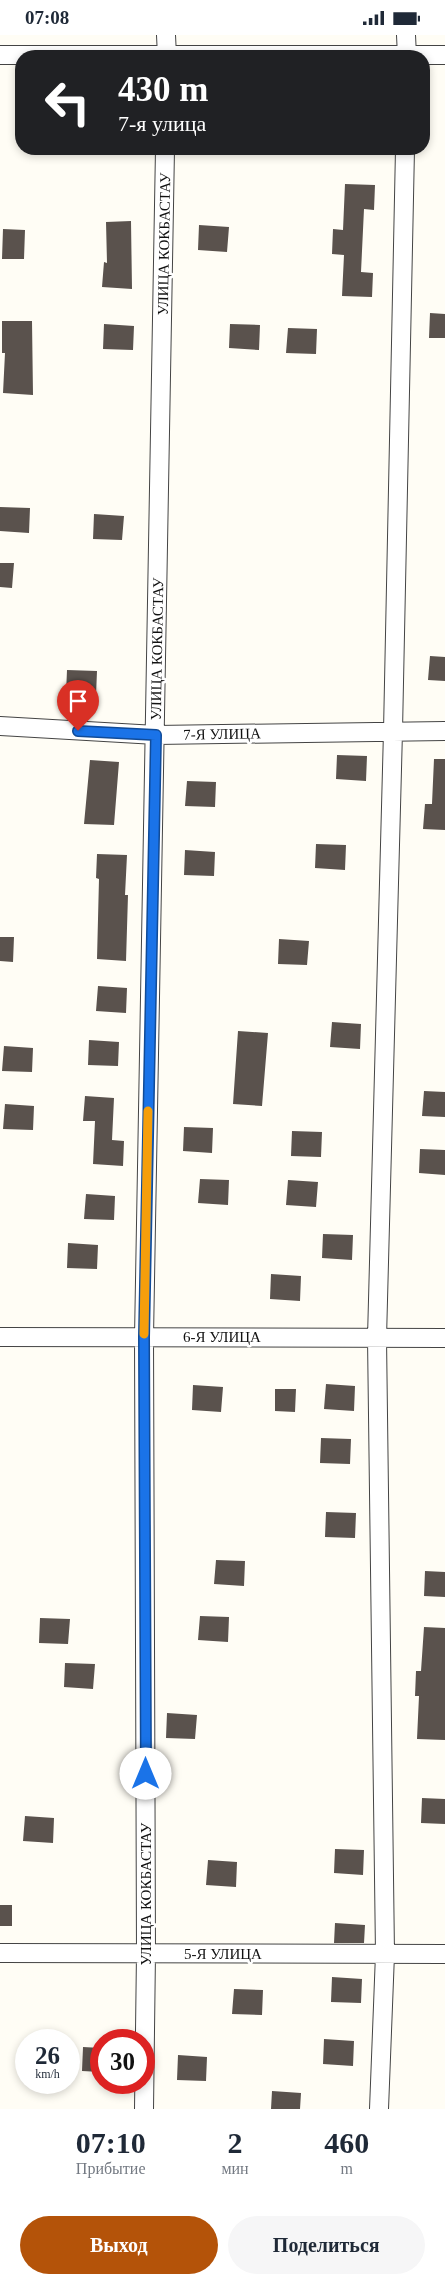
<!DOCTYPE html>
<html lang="ru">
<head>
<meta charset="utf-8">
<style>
	body { margin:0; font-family:"Times New Roman",serif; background:#f6f6f7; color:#1f2937; height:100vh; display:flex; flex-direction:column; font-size:19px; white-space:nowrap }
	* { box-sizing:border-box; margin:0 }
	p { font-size:16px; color:#747a83 }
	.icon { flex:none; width:28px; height:28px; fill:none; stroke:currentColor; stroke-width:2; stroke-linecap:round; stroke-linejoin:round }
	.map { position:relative; height:2074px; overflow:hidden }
	.sheet { display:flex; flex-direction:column; background:#fff; flex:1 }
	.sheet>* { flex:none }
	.hud { position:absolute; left:15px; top:15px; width:415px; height:105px; border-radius:20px; box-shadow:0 2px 8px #0003; background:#202124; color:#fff; overflow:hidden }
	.speed { position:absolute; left:15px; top:1994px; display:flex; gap:10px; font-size:25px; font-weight:700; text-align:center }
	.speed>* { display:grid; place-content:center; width:65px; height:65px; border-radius:50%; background:#fff; box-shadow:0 2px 8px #0003; line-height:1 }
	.speed small { font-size:12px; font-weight:400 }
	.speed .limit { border:8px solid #d22; background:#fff; color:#111 }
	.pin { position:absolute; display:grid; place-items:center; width:42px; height:42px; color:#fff; margin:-51px -21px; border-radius:50% 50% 50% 0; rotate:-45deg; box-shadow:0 0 5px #0007 }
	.pin .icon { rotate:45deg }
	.me { position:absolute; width:55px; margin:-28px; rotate:0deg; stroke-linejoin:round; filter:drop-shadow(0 0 4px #0008) }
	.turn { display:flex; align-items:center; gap:18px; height:105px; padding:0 20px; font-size:22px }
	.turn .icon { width:65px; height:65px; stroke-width:2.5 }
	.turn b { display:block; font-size:35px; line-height:42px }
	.eta { display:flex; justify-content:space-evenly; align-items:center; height:85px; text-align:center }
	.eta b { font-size:30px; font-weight:800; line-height:35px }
	.button { display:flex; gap:10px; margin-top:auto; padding:10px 20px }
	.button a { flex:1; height:58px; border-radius:30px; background:#b45309; color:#fff; font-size:20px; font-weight:800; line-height:58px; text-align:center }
	.button a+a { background:#f6f6f7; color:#1f2937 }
	.status { display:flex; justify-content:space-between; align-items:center; height:35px; padding:0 25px; background:#fff; direction:ltr }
	.status svg { height:14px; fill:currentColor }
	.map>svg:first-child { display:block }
</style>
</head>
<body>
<div class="status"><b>07:08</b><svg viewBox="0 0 49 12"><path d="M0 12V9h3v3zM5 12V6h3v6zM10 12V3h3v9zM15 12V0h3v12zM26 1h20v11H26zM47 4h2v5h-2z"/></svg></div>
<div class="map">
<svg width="445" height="2074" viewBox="0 0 445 2074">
	<rect width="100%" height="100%" fill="#fffdf5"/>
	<path fill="#5a524d" d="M345 149 375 150 374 175 364 174 361 237 373 238 372 262 342 261 344 220 332 219 333 194 343 195Z
		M131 186 132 254 102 252 104 227 107 228 106 187Z
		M199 190 229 192 227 217 198 215Z
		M3 194 25 195 24 224H2Z
		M430 278 445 279V303H429Z
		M2 286H32L33 360 3 358 5 318H2Z
		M104 289 134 291 133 315 103 314Z
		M230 289 260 290 259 315 229 313Z
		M288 293 317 294 316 319 286 318Z
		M0 472 30 473 29 498 0 496Z
		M94 479 124 481 122 505 93 504Z
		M0 528H14L12 553 0 552Z
		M430 621 445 622V646L428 645Z
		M67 635 97 636 96 661 66 659Z
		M337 720 367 721 366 746 336 744Z
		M434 724H445V795L423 794 425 769H432Z
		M90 725 119 727 114 790 84 789Z
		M187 746 216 747 215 772 185 771Z
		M316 809 346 810 345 835 315 833Z
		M185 815 215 817 214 841 184 840Z
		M97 819 127 820 125 860H128L126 926 97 924 99 844 96 843Z
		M0 902H14L13 927 0 926Z
		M279 904 309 906 307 930 278 929Z
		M98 951 127 953 126 978 96 976Z
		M332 987 361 989 360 1014 330 1012Z
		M238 996 268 998 262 1071 233 1069Z
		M89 1005 119 1007 118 1031 88 1030Z
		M4 1011 33 1013 32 1037 2 1036Z
		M424 1056 445 1057V1082L422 1081Z
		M85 1061 114 1063 112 1105 124 1106 123 1131 93 1129 95 1086H83Z
		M5 1069 34 1071 33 1095 3 1094Z
		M184 1092 213 1093 212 1118 183 1116Z
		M292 1096 322 1097 321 1122 291 1121Z
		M420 1114 445 1115V1140L419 1138Z
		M200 1144 229 1145 228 1170 198 1168Z
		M288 1145 318 1147 316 1172 286 1170Z
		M86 1159 115 1161 114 1185 84 1184Z
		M323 1199 353 1200 352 1225 322 1223Z
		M68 1208 98 1210 97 1234 67 1233Z
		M271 1239 301 1241 300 1266 270 1264Z
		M326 1349 355 1351 354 1376 324 1374Z
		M193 1350 223 1352 221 1377 192 1375Z
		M275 1354H296L295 1377 275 1376Z
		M321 1403 351 1404 350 1429 320 1428Z
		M326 1477 356 1478 355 1503 325 1502Z
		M216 1525 245 1526 244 1551 214 1549Z
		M425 1536 445 1537V1562L424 1561Z
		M200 1581 229 1582 228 1607 198 1605Z
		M40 1583 70 1584 68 1609 39 1608Z
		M424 1592 445 1593V1705L417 1704 419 1661H415L416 1636H421Z
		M65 1628 95 1629 93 1654 64 1652Z
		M167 1678 197 1680 195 1704 166 1703Z
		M422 1763 445 1764V1789L421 1788Z
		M25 1781 54 1783 53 1808 23 1806Z
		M335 1814 364 1815 363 1840 334 1838Z
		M208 1825 237 1827 236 1852 206 1850Z
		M0 1870H12V1891H0Z
		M335 1888 365 1890 364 1908H334Z
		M332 1942 362 1944 361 1968 331 1967Z
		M234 1954 263 1955 262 1980 232 1979Z
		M324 2004 354 2006 353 2031 323 2029Z
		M83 2012 101 2013V2037L82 2036Z
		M178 2020 207 2022 206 2046 177 2045Z
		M272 2056 301 2058 300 2074H271Z"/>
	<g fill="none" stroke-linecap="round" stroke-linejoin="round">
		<defs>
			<path id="minor" d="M166 0 167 21
				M406 0 407 21
				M0 20H445
				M0 691 156 700 445 696
				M0 1302 445 1303
				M0 1918 445 1919
				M144 2074 146 1918 144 1302 165 114
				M379 2074 385 1919 377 1303 393 696 405 114"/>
		</defs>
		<use href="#minor" stroke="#444" stroke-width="20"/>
		<use href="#minor" stroke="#fff" stroke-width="18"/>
	</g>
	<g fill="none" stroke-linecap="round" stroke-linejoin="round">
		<defs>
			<path id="route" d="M78 696 156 700 144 1302 146 1739"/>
		</defs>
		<use href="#route" stroke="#114b97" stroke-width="12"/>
		<use href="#route" stroke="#1a73e8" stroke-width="9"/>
		<path stroke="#f59e0b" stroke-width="9" d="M144 1299 148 1076"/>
	</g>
	<g text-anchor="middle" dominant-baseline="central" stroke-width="5" stroke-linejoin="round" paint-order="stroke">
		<g font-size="15" fill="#111" stroke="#fff">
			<text transform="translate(164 209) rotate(-89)">УЛИЦА КОКБАСТАУ</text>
			<text transform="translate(157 614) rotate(-89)">УЛИЦА КОКБАСТАУ</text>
			<text transform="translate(222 699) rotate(-1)">7-Я УЛИЦА</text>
			<text x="222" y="1302">6-Я УЛИЦА</text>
			<text transform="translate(146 1859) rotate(-90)">УЛИЦА КОКБАСТАУ</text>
			<text x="223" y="1919">5-Я УЛИЦА</text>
		</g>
	</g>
</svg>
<div class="speed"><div>26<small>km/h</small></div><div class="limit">30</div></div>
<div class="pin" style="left:78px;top:696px;background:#d93025"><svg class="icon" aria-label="arrive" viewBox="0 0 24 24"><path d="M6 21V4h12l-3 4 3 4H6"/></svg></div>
<svg class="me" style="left:146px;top:1739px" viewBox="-20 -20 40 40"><circle r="19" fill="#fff"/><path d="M0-13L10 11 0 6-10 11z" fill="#1a73e8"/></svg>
<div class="hud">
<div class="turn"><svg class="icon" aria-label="left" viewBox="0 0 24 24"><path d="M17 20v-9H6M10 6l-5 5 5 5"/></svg><div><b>430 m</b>7-я улица</div></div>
</div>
</div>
<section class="sheet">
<div class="eta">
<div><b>07:10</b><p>Прибытие</p></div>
<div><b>2</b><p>мин</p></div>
<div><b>460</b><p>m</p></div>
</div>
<div class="button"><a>Выход</a><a>Поделиться</a></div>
</section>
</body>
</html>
